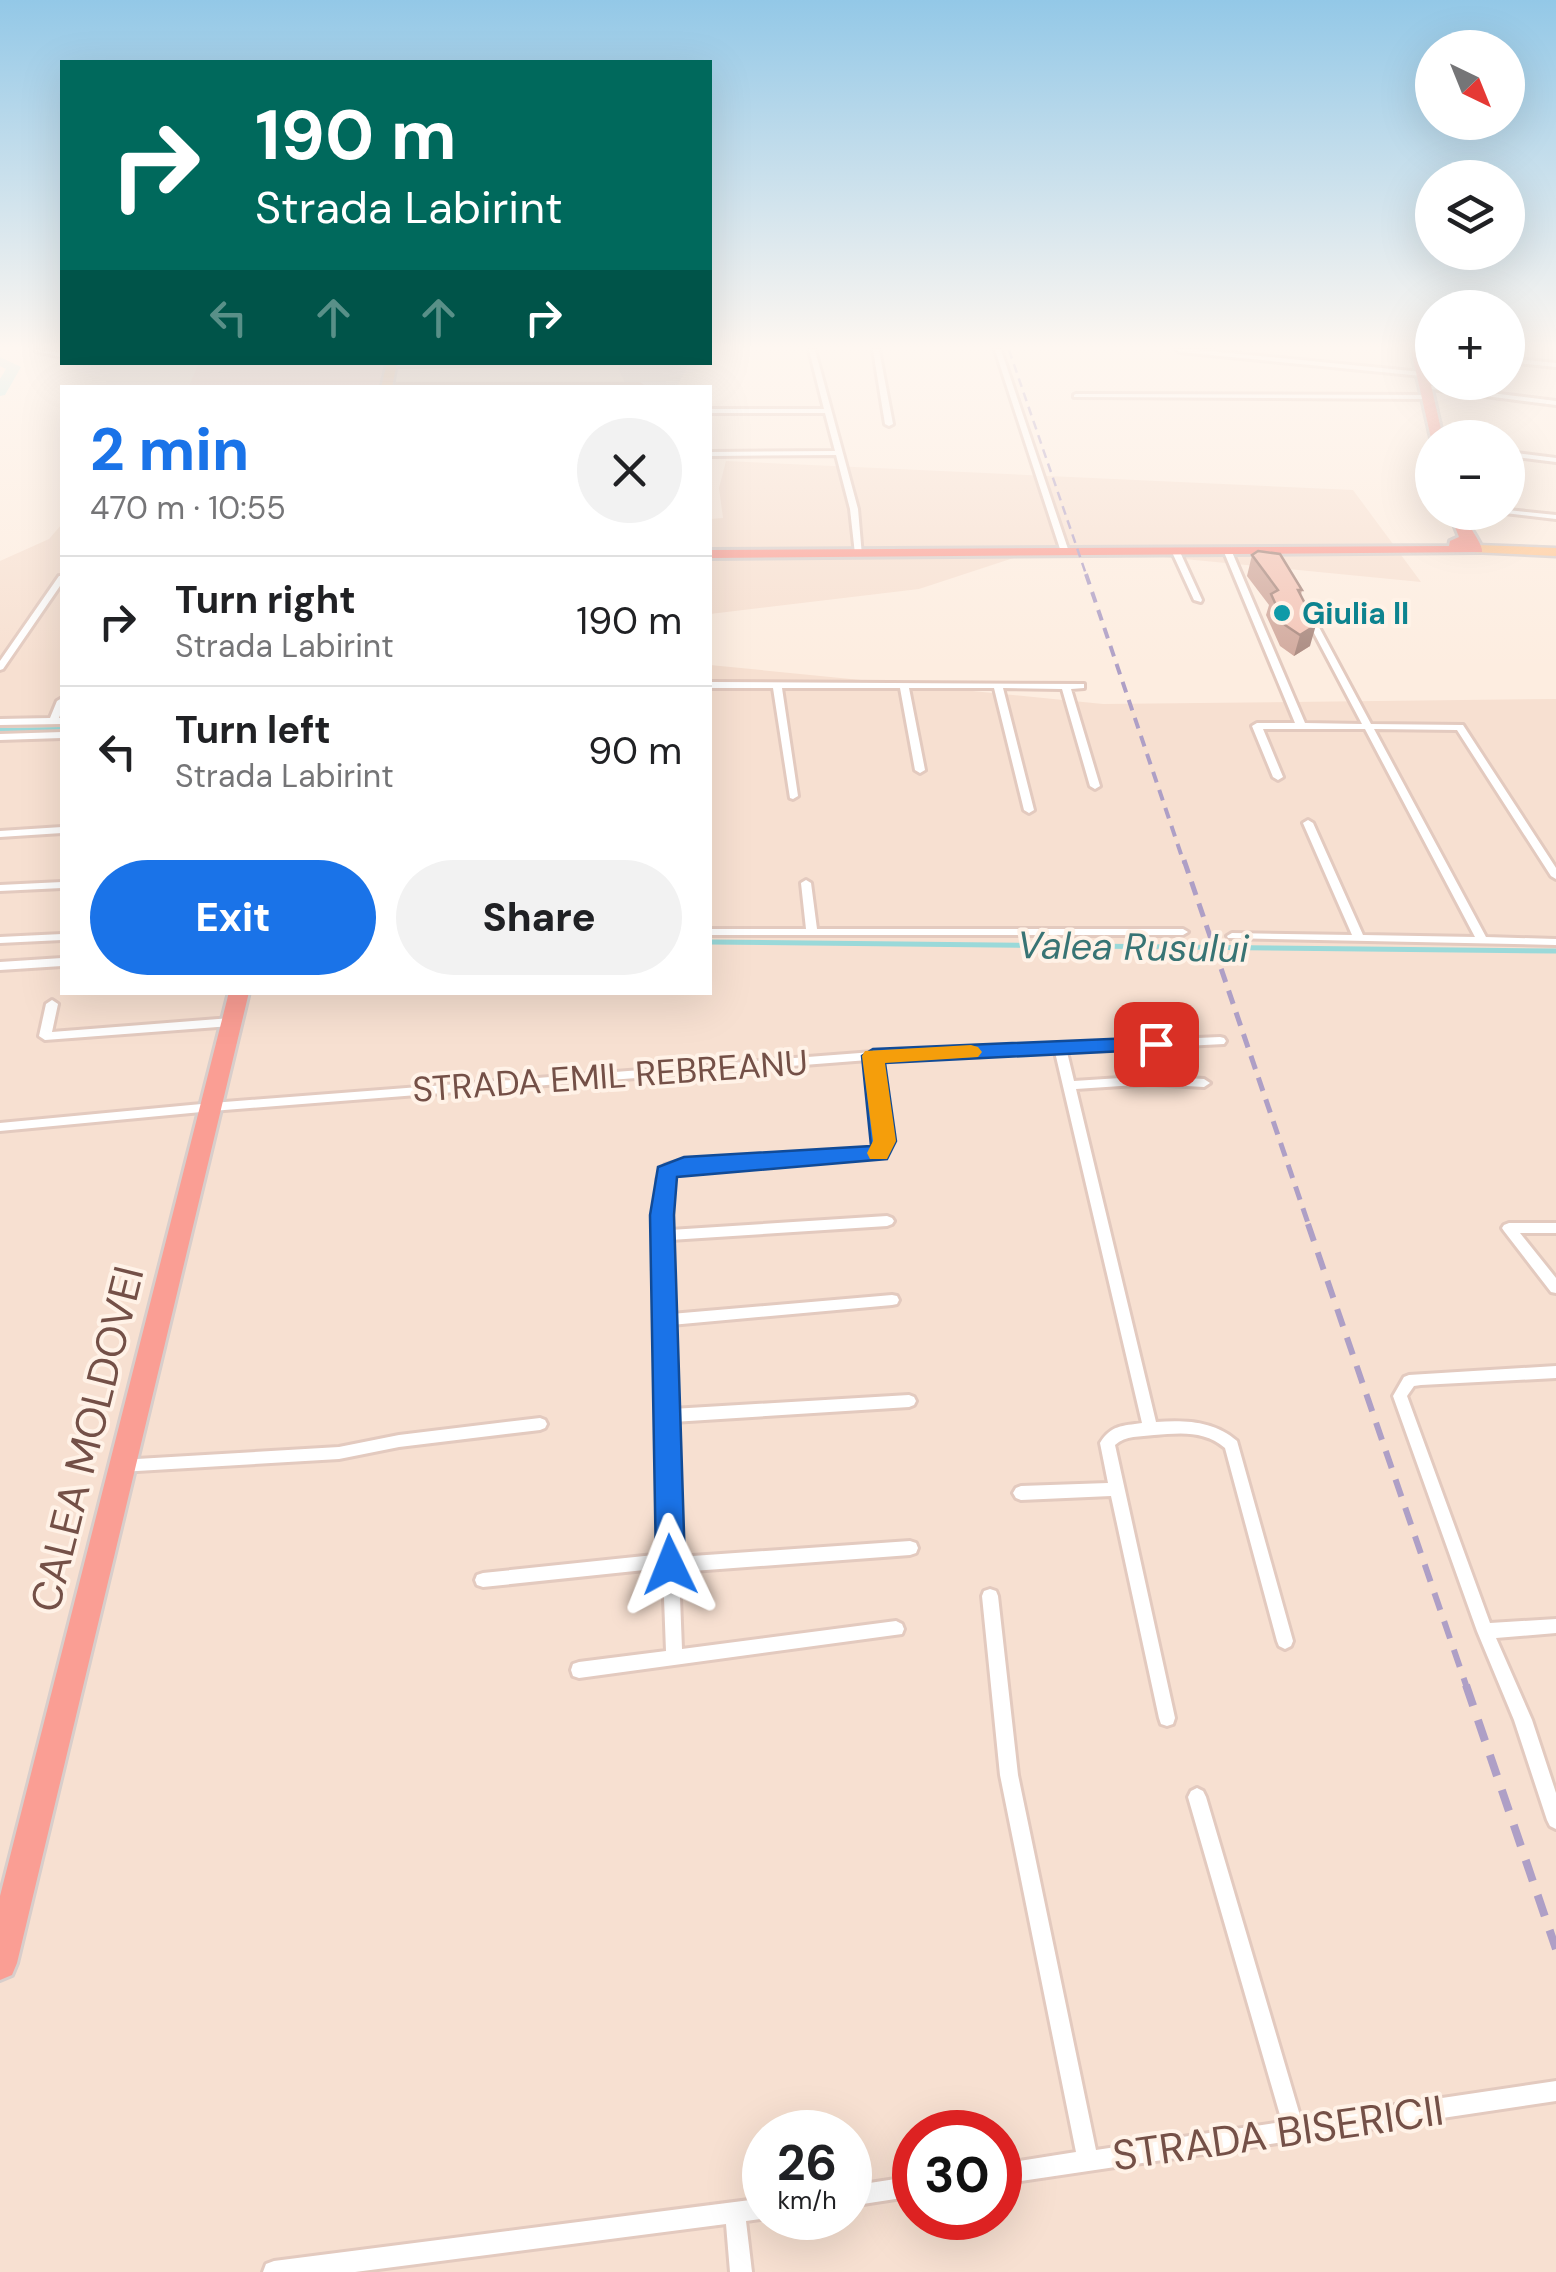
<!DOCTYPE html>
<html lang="en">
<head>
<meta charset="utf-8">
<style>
	body { margin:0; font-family:"DM Sans",sans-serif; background:#f2f2f2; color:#202124; height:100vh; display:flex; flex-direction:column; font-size:38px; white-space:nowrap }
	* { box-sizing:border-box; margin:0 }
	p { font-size:32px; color:#757577 }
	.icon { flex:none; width:55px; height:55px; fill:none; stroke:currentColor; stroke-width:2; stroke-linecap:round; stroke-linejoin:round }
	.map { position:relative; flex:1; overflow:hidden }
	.side { position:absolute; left:60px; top:385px; width:652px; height:610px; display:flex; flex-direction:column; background:#fff; border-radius:0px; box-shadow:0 10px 40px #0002 }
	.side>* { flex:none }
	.hud { position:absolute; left:60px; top:60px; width:652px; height:305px; border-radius:0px; box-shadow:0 10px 40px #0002; background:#00695c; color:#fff; overflow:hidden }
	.needle { width:65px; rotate:137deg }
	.controls { position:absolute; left:1415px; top:30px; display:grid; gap:20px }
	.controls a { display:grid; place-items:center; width:110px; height:110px; border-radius:50%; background:#fff; box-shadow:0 10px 40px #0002; font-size:50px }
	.speed { position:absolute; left:742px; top:2110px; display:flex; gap:20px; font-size:50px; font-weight:700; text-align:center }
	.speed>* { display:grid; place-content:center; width:130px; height:130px; border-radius:50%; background:#fff; box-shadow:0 10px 40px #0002; line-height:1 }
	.speed small { font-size:25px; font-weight:400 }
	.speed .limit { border:15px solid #d22; background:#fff; color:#111 }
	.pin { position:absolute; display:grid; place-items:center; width:85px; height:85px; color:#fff; margin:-42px; border-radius:20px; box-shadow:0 5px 15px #0006 }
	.me { position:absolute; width:110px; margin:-55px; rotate:358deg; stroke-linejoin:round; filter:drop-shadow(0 0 8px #0008) }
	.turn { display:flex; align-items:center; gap:35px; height:210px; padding:0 30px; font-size:45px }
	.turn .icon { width:130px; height:130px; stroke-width:2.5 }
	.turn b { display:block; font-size:70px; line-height:85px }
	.lanes { display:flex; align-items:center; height:95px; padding:0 30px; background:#0003; justify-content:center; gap:50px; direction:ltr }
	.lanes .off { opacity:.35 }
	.round { display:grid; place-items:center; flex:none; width:105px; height:105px; border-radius:52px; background:#f2f2f2 }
	.overview { display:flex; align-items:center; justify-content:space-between; height:170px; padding:0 30px }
	h1 { font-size:60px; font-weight:800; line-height:75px; color:#1a73e8 }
	.primary-button { display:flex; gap:20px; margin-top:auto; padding:20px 30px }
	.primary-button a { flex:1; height:115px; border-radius:60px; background:#1a73e8; color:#fff; font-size:40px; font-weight:800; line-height:115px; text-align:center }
	.primary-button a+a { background:#f2f2f2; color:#202124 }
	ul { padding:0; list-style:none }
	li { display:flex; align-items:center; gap:30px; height:130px; padding:0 30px; border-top:2px solid #e0e0e0 }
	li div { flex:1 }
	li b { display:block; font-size:38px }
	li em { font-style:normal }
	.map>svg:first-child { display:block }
</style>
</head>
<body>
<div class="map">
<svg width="1556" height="2272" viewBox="0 0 1556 2272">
	<rect width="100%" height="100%" fill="#fdede0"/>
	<path fill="#f7e0d1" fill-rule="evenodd" d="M726 461 1353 490 1421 582 1050 546 919 589 710 614V519L723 518 719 488Z
		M62 524V992H710V665L1103 704 1556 699V2272H0V561L49 539ZM765 2132H850V2218H765ZM915 2132H1000V2218H915Z"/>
	<path fill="#fed9d3" d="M199 363H391L385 387 188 388Z"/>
	<path fill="#ebe1dc" d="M621 363H689L677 387H627L618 368Z"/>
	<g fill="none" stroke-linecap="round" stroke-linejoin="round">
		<path stroke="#9ad9d9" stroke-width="4" d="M0 730 62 729"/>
		<path stroke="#9ad9d9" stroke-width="5" d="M710 942 1556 951"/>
		<path fill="#b4e7e6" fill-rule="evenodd" d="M0 357 21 367 5 395 0 396V379L6 369 0 366Z"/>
		<defs>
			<path id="street" d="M35 350 62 353V357L36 351Z
				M809 350H815L858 509 862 556 855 554 850 509 836 455 710 456V452L835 451 825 413H710V409H824Z
				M873 350H879L893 424 889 426 885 424Z
				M995 350H1001L1069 552 1068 554 1061 552Z
				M1177 350H1198L1422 372 1425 374 1422 376 1180 352Z
				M1508 358 1556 363V367L1508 362Z
				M396 362H640L398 366 395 364Z
				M393 385H639L642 387 390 388Z
				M1425 385 1556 401V405L1423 388V386Z
				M1076 394 1428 395 1431 397 1428 399 1074 397V395Z
				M1508 452 1556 458V462L1508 456Z
				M1508 510 1556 515V519L1496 512H1508Z
				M1173 550 1180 552 1202 600 1201 602 1194 600 1172 552Z
				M1225 550 1232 552 1305 723 1362 724 1305 616 1309 613 1313 616 1371 724 1463 725 1556 868V879L1551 876 1457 730 1374 729 1486 937 1556 939V945L1228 938 1227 936 1232 933 1352 935 1303 823 1308 820 1313 823 1363 935 1475 937 1365 729H1263L1283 777 1278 780 1273 777 1252 726 1257 723H1295L1224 552Z
				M59 576H62V583L3 669 0 670V661Z
				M710 682 1084 684V688L1071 689 1100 786 1095 789 1090 786 1062 689 1003 688 1034 810 1029 813 1024 810 994 688H909L925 770 920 773 915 770 900 688H782L798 796 793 799 790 798 773 688H710Z
				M62 698V710L59 718H62V724L0 725V719L50 718 57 701Z
				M62 732V738L0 740V734Z
				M62 827V833L0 837V831Z
				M806 880 811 883 817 929H1183L1188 932 1183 935H710V929H806L801 883Z
				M62 882V888L0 891V885Z
				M62 934V940L0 943V937Z
				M62 958V966L0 970V962Z
				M52 1000 58 1004 52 1032 231 1018 237 1022 231 1026 45 1040 39 1036 46 1004Z
				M1220 1037 1224 1038 1226 1041 1224 1044 1067 1052 1074 1081 1151 1076 1204 1079 1210 1083 1204 1087 1151 1084 1076 1089 1156 1422C1186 1420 1214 1421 1237 1441L1293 1641 1291 1646 1285 1649 1279 1646 1277 1641 1225 1448C1204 1430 1180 1433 1154 1435 1140 1437 1126 1435 1115 1445L1175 1718 1173 1724 1167 1726 1161 1724 1159 1718 1111 1496 1021 1500 1016 1498 1013 1493 1016 1488 1021 1486 1108 1483 1100 1443C1111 1425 1122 1426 1142 1423L1055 1052 879 1060 891 1141 882 1157 684 1170 674 1172 669 1179 670 1230 887 1216 892 1218 894 1221 892 1224 887 1226 670 1240 671 1314 892 1295 897 1296 899 1300 897 1304 892 1305 671 1325 672 1409 909 1395 914 1397 916 1401 914 1405 909 1407 673 1422 678 1557 910 1541 916 1543 918 1548 916 1553 910 1555 679 1572 682 1649 896 1621 902 1624 904 1629 902 1634 579 1678 573 1676 571 1670 573 1664 579 1662 666 1651 663 1571 654 1569 483 1587 477 1585 475 1580 477 1575 483 1573 654 1555 662 1556 658 1416 657 1179 665 1165 684 1160 874 1150 879 1141 868 1060 212 1111 0 1131V1123L212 1103 873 1052Z
				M1509 1223H1556V1233H1520L1556 1278V1293L1551 1292 1504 1231 1502 1228 1504 1225Z
				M1556 1366V1378L1421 1385 1414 1386 1407 1396 1490 1623 1556 1619V1633L1496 1638 1532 1720 1556 1793V1829L1550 1826 1547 1820 1514 1720 1477 1631 1393 1396 1404 1377 1409 1375Z
				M540 1418 545 1420 547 1424 545 1428 540 1430 399 1447 339 1459 120 1472 115 1471 112 1466 115 1461 120 1460 339 1447 399 1435Z
				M990 1589 996 1591 998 1596 1018 1775 1096 2150 1282 2122 1188 1797 1191 1791 1197 1788 1203 1791 1206 1797 1301 2119 1556 2081V2101L1302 2139 1295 2142 1291 2141 1000 2184V2164L1076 2152 1000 1775 982 1596 984 1591Z
				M915 2176V2196L850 2206V2186Z
				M765 2198V2218H767L746 2221 752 2272H730L726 2224 355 2272H263L266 2264 274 2261Z"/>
			<path id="primary" d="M387 362H397L392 388H381Z
				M1477 545 1556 548V556L1472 552V546Z"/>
			<path id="highway" d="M1411 350H1423L1443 438H1431Z
				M1449 512H1463C1467 526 1483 543 1482 552L710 558V550L1449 546 1450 541 1459 537Z
				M229 992H249L17 1963 12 1975 0 1980V1896Z"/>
		</defs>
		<use href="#street" stroke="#e3cabf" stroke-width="6"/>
		<use href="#primary" stroke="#d8cecb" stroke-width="5"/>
		<use href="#highway" stroke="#d8cecb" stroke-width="6"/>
		<use href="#street" fill="#fff" fill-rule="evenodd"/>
		<use href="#primary" fill="#ffc795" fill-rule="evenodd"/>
		<use href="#highway" fill="#fa9e94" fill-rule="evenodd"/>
		<path stroke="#ae9fc6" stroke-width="2.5" stroke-dasharray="9 6" stroke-linecap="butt" d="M1009 350 1087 577"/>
		<path stroke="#ae9fc6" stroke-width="4" stroke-dasharray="11 8" stroke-linecap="butt" d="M1086 574 1184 863"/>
		<path stroke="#ae9fc6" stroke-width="5" stroke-dasharray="14 9" stroke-linecap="butt" d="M1184 860 1309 1226"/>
		<path stroke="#ae9fc6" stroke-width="6" stroke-dasharray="18 12" stroke-linecap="butt" d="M1308 1224 1467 1688"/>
		<path stroke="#ae9fc6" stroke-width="8" stroke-dasharray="22 15" stroke-linecap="butt" d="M1466 1685 1556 1949"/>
	</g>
	<path fill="#d1a99d" d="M1439 382H1490V384L1489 389Z
		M1252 555 1302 590 1301 595 1310 646 1294 656 1280 646 1266 615 1269 605 1247 576Z"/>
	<path fill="#aa8a80" d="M1316 625 1310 646 1294 656 1300 635Z"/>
	<path fill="#f3c5b7" stroke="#aa8a80" stroke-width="2.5" d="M1258 551 1280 554 1302 590H1298L1316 625 1300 635 1285 625 1271 594 1278 590 1252 555Z"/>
	<linearGradient id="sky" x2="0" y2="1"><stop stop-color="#93c8e7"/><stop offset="0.52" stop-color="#fef7f1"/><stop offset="1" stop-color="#fef7f1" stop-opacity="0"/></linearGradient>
	<rect width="1556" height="668" fill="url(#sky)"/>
	<path fill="#1a73e8" stroke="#114b97" stroke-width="2.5" d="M1156 1037 1167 1044 1164 1049 885 1063 896 1141 887 1159 677 1177 674 1215 685 1565 681 1574 670 1578 660 1574 656 1565 650 1215 658 1167 684 1157 871 1146 862 1056 873 1049Z"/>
	<path fill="#f59e0b" d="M971 1045 978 1047 982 1052 978 1057 885 1063 896 1141 887 1159H870L867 1153 873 1141 862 1056 865 1051Z"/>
	<circle fill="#0f9aa8" stroke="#fff2e7" stroke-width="4" cx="1282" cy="613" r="10"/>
	<g text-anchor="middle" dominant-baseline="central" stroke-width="8" stroke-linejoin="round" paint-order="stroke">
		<g font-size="30" font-weight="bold" fill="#0d838f" stroke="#fff2e7" text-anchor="start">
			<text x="1302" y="613">Giulia II</text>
		</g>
		<g font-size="35" fill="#745047" stroke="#fff2e7">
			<text transform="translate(610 1076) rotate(-4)">STRADA EMIL REBREANU</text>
		</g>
		<g font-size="38" font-style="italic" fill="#387474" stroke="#fff2e7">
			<text transform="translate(1133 947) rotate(1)">Valea Rusului</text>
		</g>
		<g font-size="42" fill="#745047" stroke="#fff2e7">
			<text transform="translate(87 1439) rotate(-76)">CALEA MOLDOVEI</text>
			<text transform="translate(1278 2133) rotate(-8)">STRADA BISERICII</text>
		</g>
	</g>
</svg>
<div class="controls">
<a><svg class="needle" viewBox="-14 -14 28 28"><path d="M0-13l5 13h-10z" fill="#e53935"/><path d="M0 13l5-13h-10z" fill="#757577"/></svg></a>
<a><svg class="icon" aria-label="layers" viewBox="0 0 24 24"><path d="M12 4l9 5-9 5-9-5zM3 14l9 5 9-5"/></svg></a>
<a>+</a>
<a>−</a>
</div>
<div class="speed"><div>26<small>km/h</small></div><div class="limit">30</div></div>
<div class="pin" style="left:1156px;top:1044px;background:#d93025"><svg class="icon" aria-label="arrive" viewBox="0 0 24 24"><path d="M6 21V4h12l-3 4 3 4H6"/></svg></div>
<svg class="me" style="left:670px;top:1565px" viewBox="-20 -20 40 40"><path d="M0-17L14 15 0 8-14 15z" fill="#1a73e8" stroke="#fff" stroke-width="4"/></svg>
<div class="hud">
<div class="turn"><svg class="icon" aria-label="right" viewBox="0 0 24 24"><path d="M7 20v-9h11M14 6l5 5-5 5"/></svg><div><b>190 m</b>Strada Labirint</div></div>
<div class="lanes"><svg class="icon off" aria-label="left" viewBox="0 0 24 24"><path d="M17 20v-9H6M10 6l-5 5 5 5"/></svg><svg class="icon off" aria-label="ahead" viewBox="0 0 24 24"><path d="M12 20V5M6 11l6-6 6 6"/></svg><svg class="icon off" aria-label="ahead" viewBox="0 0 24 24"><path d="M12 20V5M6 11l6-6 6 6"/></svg><svg class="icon" aria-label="right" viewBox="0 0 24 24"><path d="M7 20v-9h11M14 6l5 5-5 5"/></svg></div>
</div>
<section class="side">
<div class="overview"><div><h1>2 min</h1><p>470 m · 10:55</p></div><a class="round"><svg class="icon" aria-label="close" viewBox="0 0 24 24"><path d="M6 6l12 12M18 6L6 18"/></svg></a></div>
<ul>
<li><svg class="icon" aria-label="right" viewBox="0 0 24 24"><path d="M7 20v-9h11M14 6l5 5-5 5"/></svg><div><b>Turn right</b><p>Strada Labirint</p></div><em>190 m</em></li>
<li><svg class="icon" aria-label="left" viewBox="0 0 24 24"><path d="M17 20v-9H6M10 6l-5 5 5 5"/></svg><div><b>Turn left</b><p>Strada Labirint</p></div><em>90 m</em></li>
</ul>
<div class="primary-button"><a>Exit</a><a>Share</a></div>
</section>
</div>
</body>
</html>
